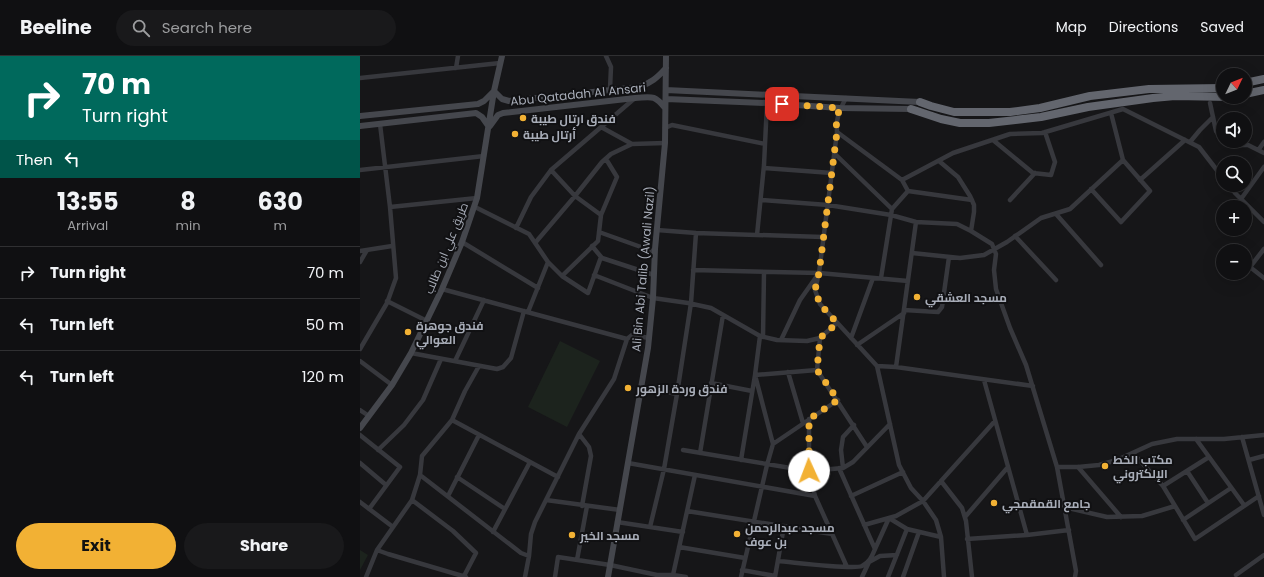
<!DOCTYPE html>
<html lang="en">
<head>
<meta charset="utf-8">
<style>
	body { margin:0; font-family:Poppins,Cairo,sans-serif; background:#19191b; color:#f1f3f6; height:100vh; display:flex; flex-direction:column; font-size:15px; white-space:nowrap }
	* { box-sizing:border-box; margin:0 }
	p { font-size:13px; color:#9c9d9f }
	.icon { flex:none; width:22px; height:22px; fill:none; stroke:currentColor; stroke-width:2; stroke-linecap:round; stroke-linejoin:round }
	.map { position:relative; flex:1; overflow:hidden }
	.panel { display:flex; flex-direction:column; background:#101012; width:360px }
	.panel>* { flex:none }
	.guide { background:#00695c; color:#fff; overflow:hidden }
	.needle { width:26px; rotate:47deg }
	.fabs { position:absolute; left:856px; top:12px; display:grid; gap:8px }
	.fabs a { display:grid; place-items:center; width:36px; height:36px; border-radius:50%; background:#101012; box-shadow:0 4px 16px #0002,0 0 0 1px #303032; font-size:20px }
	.pin { position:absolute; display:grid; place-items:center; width:34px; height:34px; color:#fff; margin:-17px; border-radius:8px; box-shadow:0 2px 6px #0006 }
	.me { position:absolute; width:44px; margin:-22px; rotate:358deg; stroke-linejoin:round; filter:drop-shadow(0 0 3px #0008) }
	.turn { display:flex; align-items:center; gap:14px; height:84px; padding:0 16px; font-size:18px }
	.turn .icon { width:52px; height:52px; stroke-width:2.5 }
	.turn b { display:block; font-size:28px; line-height:34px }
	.then { display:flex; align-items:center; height:38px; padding:0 16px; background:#0003; gap:8px; font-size:15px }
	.eta { display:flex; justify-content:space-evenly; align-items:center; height:68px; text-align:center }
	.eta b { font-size:24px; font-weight:700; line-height:28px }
	.primary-button { display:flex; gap:8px; margin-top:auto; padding:8px 16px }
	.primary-button a { flex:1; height:46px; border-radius:24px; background:#f2b134; color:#111; font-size:16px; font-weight:700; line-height:46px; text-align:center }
	.primary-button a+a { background:#19191b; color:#f1f3f6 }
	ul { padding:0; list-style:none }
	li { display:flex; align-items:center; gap:12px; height:52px; padding:0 16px; border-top:1px solid #303032 }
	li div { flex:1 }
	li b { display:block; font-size:15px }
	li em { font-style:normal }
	header { display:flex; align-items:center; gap:24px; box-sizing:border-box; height:56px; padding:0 20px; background:#101012; border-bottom:1px solid #303032 }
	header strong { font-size:19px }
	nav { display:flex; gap:22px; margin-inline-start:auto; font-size:14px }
	.search { width:280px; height:36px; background:#19191b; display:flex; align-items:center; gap:10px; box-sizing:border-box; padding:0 14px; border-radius:22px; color:#9c9d9f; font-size:15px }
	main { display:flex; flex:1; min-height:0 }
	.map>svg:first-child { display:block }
</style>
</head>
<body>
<header>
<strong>Beeline</strong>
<div class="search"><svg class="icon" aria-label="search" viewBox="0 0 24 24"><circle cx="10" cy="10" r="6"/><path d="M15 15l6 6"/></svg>Search here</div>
<nav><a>Map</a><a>Directions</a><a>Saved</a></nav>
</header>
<main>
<section class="panel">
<div class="guide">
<div class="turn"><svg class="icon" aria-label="right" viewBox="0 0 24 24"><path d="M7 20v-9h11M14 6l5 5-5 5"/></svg><div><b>70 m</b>Turn right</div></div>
<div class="then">Then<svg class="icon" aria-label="left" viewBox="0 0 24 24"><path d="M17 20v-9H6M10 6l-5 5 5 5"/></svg></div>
</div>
<div class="eta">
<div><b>13:55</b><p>Arrival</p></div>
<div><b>8</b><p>min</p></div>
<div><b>630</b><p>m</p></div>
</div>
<ul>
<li><svg class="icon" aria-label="right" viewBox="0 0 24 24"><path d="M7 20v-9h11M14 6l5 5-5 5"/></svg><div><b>Turn right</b></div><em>70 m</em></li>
<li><svg class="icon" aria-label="left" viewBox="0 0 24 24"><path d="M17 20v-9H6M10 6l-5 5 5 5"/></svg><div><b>Turn left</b></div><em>50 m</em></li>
<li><svg class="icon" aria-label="left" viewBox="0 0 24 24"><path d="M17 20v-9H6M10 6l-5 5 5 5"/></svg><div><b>Turn left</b></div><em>120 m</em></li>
</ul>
<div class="primary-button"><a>Exit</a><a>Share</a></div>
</section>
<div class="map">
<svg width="904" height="521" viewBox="0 0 904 521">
	<rect width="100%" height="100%" fill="#161618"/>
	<path fill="#1c231d" d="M200 285 240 305 207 371 168 351Z
		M0 494 8 499 0 514Z"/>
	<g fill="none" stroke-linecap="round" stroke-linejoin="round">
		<path stroke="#37383d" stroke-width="4.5" d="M246 0 251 11 250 33
			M96 12 98 0
			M0 22 140 7
			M850 47 856 75 863 84
			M241 71 272 88 305 87
			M305 72 312 69 405 88
			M477 76 542 124 548 135
			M633 84 673 117 691 119 695 106 685 76
			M865 85 871 89H888L904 97
			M830 86 840 74 853 61
			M899 93 904 86
			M474 97 532 153
			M404 112 472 117
			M0 114 124 100
			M191 114 215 140 241 159 238 185 202 220
			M542 124 593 97 650 78 682 77 763 53 839 91 863 122
			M780 124 825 84
			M869 129 875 137 904 166
			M731 133 761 166 790 135 763 104 751 57
			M881 143 904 111
			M401 144 468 149 531 159 556 166 597 168 611 175 614 156V149L610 140 598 121 579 105
			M650 144 675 117
			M30 151 117 142
			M115 151 169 178 188 206 168 256
			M696 158 741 209
			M241 159 257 121 246 103
			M156 172 171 141 191 114 275 42
			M297 174 336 177 463 181
			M611 175 632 188 636 198 634 214 636 233 650 272 666 309 697 411 716 515 715 521
			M239 176 295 196
			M397 179 404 109 407 47
			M655 180 696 224
			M102 186 178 232
			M175 187 215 140 242 106 251 98 272 88
			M232 190 242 202 294 219
			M904 193 890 211 904 222
			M0 195 32 190
			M552 197 600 202 624 199 647 186 681 162 710 153 763 104
			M0 206 7 194
			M188 206 202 220 228 237 241 201
			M333 214 459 217 548 225
			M459 217 455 234 460 248 517 310 536 311 673 330
			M234 219 293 242 328 247 351 252 400 280 417 284 447 285 460 282 477 267
			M521 222 532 153 548 135 612 144
			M82 233 267 283 272 279 289 282
			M27 245 67 265
			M544 254 578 256 582 251 589 201
			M403 281 404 216
			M460 282 457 314 507 391
			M491 282 513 222
			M421 284 440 244 459 217 477 76C476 61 479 55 486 42
			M497 289 544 257
			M0 293 27 247 36 222 30 151 20 68
			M51 297 137 313 143 311 151 302 164 255
			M0 305 32 329
			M95 305 124 244
			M517 310 539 409 551 432 563 445 576 464 581 481 584 521
			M536 311 556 166
			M428 316 443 367
			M624 324 667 479
			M351 327 392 335
			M281 331 317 338
			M0 354 9 360
			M449 363V415L455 440 487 511
			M92 364 198 421
			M219 378 229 391 231 400 222 450
			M0 379 40 411 9 453
			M882 381 904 459
			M836 383 884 449
			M413 388 478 344
			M18 394 44 369 63 344 81 303
			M323 394 449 415 483 412 493 406 530 368
			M340 397 363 259
			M773 397 803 430 835 483 899 440
			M381 404 395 319 457 314
			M889 404 904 400
			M0 407 26 429
			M268 407 455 440
			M697 411H718L739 409 757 404 792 388 817 383H864L904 379
			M718 411 761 461
			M483 412 481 394 483 381 494 369
			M827 415 848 447
			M60 419 161 497 169 500
			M97 421 145 453
			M581 425 602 452 606 465 612 521
			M803 430 849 401
			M88 440 119 379
			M491 440 543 416
			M52 444 93 475 116 497 104 520
			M186 444 260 454
			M0 446 33 471
			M704 451 747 461 782 460 815 450
			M327 455 472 478
			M605 461 648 411
			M823 464 871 432
			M257 466 323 476
			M504 469 536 460 563 445 635 365
			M290 471 304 413 317 338 331 247 336 177
			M133 476 170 406
			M607 483 667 479 709 474
			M319 491 385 502
			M515 493 529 462 547 473 581 481
			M17 494 28 498 106 521
			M217 504 227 450
			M418 505C432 506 493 514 502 510 510 506 512 500 515 493L479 412
			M382 514 415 520
			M313 519 335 419
			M876 519 904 499
			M6 521 17 494 52 444 60 419 62 400 92 364 105 335 119 310
			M165 521 169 500 171 478 175 466 219 378 254 323 267 283
			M195 521 198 501 250 509 297 519H313L326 521
			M381 521 407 409 413 388 395 319 400 280
			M415 521 424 470
			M502 521 509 506 520 500 537 499
			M528 521 547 473
			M543 521 559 476"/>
		<path stroke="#45474d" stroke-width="6" d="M306 34 560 46
			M134 35 142 43 149 45 279 31C291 27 297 22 306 12
			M306 43 407 47 480 52 551 53
			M0 60 118 48 124 45 134 35
			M0 70 116 57 122 61 129 71
			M130 70 138 59 143 57 275 42C291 41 294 38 305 52
			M0 372 32 329 51 297 82 233 102 186 117 142 134 35 142 0
			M248 521 288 292 293 242 295 193 305 87 306 0"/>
		<path stroke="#63666e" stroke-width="8" d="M885 27 904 23
			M885 38 904 34
			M560 46 571 50 594 56H650L680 52 730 40 789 33 863 32
			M551 53 581 63 600 67H629L681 61 728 51 793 42 815 40 870 41"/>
	</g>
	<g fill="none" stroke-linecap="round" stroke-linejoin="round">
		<path stroke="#f2b134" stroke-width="7" stroke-dasharray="0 12.6" d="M422 48 480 52 476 64 477 76 459 217 455 234 460 248 477 267 460 282 457 314 478 344 449 363V415"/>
	</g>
	<g fill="#f2b134" stroke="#111113" stroke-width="1.5">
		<circle cx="163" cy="62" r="4"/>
		<circle cx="155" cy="78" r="4"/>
		<circle cx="557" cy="241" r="4"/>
		<circle cx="48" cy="276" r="4"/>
		<circle cx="268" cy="332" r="4"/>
		<circle cx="745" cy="410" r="4"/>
		<circle cx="634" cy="447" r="4"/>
		<circle cx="377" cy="478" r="4"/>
		<circle cx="212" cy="479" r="4"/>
	</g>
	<g text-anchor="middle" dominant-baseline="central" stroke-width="4" stroke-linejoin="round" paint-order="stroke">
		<g font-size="12" fill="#a8adb8" stroke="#111113">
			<text transform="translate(218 38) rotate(-6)">Abu Qatadah Al Ansari</text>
			<text transform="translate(86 192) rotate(-68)">طريق علي ابن طالب</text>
			<text transform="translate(283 213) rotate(-85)">Ali Bin Abi Talib (Awali Nazil)</text>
		</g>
		<g font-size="12" font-weight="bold" fill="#a8adb8" stroke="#111113" text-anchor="start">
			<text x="171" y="62">فندق ارتال طيبة</text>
			<text x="163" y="78">أرتال طيبة</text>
			<text x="565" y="241">مسجد العشقي</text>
			<text x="56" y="269">فندق جوهرة<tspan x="56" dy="14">العوالي</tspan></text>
			<text x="276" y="332">فندق وردة الزهور</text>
			<text x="753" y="403">مكتب الخط<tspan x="753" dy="14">الإلكتروني</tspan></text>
			<text x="642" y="447">جامع القمقمجي</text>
			<text x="385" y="471">مسجد عبدالرحمن<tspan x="385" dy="14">بن عوف</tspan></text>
			<text x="220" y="479">مسجد الخير</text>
		</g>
	</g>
</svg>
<div class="fabs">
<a><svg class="needle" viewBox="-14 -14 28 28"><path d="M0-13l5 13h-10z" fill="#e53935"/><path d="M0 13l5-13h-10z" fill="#9c9d9f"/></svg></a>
<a><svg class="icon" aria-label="sound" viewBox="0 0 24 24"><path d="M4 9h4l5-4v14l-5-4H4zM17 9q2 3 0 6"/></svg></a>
<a><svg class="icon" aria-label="search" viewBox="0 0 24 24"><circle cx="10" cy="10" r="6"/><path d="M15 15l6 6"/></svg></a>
<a>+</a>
<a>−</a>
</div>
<div class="pin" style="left:422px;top:48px;background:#d93025"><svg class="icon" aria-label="arrive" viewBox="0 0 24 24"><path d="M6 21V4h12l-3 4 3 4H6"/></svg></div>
<svg class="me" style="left:449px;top:415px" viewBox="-20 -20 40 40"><circle r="19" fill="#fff"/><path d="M0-13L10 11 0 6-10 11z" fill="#f2b134"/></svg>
</div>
</main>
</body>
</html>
